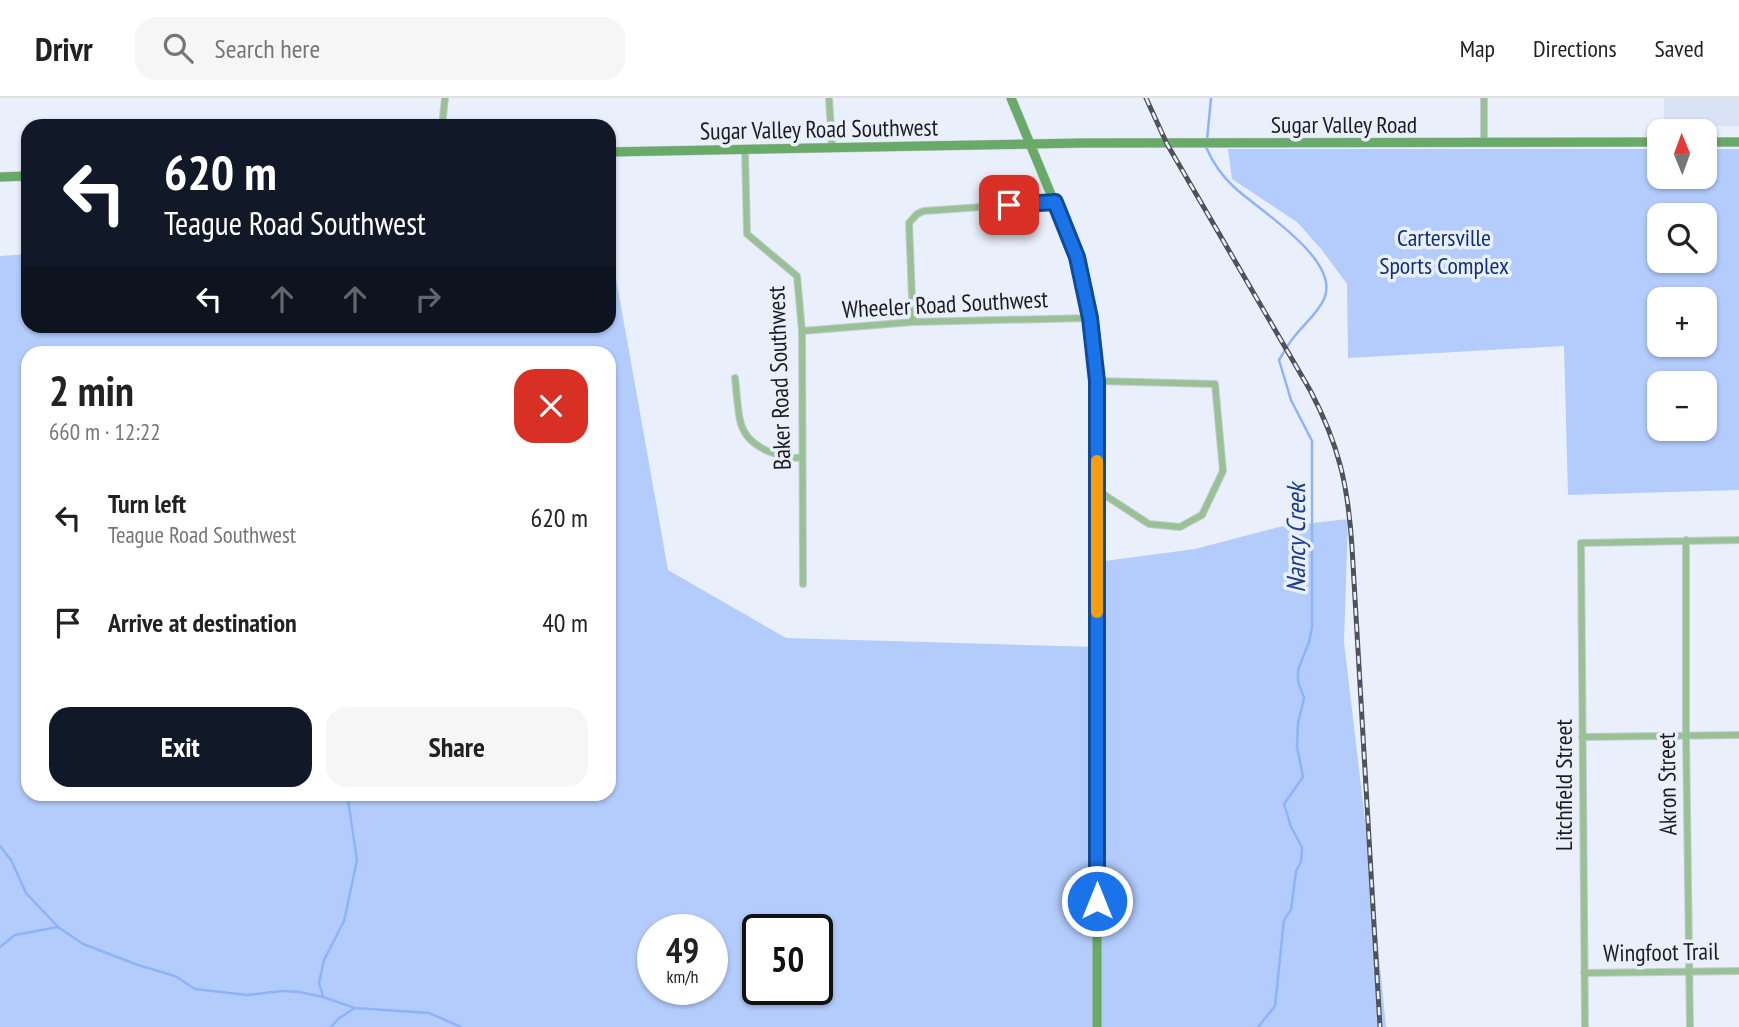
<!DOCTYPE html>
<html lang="en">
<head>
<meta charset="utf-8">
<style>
	body { margin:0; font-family:"PT Sans Narrow",sans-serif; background:#f6f6f6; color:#222; height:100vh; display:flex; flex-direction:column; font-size:26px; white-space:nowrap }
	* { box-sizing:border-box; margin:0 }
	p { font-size:23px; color:#767676 }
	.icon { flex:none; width:38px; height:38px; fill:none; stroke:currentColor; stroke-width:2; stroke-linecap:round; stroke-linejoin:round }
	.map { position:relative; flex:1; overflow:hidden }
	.details { position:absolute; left:21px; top:248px; width:595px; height:455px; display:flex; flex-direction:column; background:#fff; border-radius:21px; box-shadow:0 2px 5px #0004 }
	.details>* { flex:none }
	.guide { position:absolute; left:21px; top:21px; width:595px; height:214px; border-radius:21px; box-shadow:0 2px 5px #0004; background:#111827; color:#fff; overflow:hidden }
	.needle { width:46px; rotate:359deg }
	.buttons { position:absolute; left:1647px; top:21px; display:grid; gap:14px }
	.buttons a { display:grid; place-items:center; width:70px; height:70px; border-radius:14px; background:#fff; box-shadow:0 2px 5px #0004; font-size:35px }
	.speed { position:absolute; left:637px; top:816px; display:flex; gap:14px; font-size:35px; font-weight:700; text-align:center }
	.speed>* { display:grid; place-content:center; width:91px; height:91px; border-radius:50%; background:#fff; box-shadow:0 2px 5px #0004; line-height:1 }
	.speed small { font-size:18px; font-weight:400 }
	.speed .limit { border:4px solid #111; border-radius:10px; background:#fff; color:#111 }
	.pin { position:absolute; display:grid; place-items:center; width:60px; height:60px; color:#fff; margin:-30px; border-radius:14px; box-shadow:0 4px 10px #0006 }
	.me { position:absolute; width:77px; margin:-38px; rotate:0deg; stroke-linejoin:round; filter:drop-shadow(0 0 5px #0008) }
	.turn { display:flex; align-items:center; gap:24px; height:147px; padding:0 28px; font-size:32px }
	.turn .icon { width:91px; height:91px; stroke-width:2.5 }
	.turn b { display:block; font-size:49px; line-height:60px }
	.lanes { display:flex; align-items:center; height:66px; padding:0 28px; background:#0003; justify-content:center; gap:35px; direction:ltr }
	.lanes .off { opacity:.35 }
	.round { display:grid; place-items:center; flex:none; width:74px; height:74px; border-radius:21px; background:#f6f6f6 }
	.overview { display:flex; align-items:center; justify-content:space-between; height:119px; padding:0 28px }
	h1 { font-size:42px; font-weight:600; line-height:52px }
	.action { display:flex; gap:14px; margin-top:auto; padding:14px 28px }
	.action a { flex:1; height:80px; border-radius:21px; background:#111827; color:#fff; font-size:28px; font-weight:600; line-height:80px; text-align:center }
	.action a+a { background:#f6f6f6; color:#222 }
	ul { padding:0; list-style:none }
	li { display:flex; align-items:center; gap:21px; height:105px; padding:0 28px }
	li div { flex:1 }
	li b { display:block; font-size:26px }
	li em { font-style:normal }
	header { display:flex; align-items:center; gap:42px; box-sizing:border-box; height:98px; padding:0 35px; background:#fff; border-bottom:2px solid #e0e0e0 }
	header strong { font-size:33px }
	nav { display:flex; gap:38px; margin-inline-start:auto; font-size:24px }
	.search { width:490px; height:63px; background:#f6f6f6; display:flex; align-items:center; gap:18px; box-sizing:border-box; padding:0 24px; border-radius:21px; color:#767676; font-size:26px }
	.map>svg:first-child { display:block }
</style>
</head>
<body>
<header>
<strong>Drivr</strong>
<div class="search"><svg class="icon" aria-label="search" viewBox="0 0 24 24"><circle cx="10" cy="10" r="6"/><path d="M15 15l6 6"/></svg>Search here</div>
<nav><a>Map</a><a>Directions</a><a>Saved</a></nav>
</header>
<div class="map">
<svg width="1739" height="929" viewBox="0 0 1739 929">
	<rect width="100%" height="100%" fill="#eaf0fb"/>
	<path fill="#dae3f5" d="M1664 0H1739V28H1664Z"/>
	<path fill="#b3ccfb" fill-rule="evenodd" d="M1228 51H1659V79H1704L1705 51H1739V392L1568 397 1564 248 1348 260 1347 186 1321 151 1297 124 1232 81ZM1659 117H1704V163H1659ZM1704 201V247H1659V201ZM1704 285V331H1659V285Z
		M609 141 668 472 786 540 1097 549V464L1195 451 1279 429 1348 421 1344 544 1369 756 1386 929H0V158L28 156V228H609ZM28 256H609V696H28ZM653 831H712V891H653ZM758 831H817V891H758Z"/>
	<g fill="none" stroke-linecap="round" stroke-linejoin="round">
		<path stroke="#8fb3fb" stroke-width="2.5" d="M1207 42 1211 0
			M1206 49C1212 63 1222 78 1234 89 1257 111 1342 162 1324 201 1318 215 1303 227 1294 239 1288 246 1284 254 1279 262L1291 302 1312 343V530L1309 544 1298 572V583L1304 600 1298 625 1297 649 1303 679 1284 706 1291 729 1302 749 1301 764 1296 773 1291 812 1284 822 1275 908 1258 929
			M0 748 11 762 26 795 58 829 83 846 138 867 175 878 195 891 247 897 282 893 299 894 323 899 355 910 429 915 461 929
			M0 849 15 837 58 829
			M323 898 319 885 324 862 344 823 357 762 348 702 346 696
			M331 929 339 920 355 910"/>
		<defs>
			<path id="street" d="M829 0 832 49
				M442 28 445 0
				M1484 45V0
				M745 52 747 136 797 178 802 233 803 486
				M913 224 909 125 917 116 924 113 1055 104
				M802 233 913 224 1089 220
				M735 280C737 295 737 311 741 326 748 350 779 360 801 360
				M1097 283 1215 286 1223 373 1202 417 1180 429 1149 426 1097 392
				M1686 442V637L1690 929
				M1582 639 1739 637
				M1584 875 1739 873
				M1585 929 1581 445 1739 442"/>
			<path id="secondary" d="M1011 0 1077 159 1089 220 1097 283V929
				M1704 44H1739
				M609 54 1084 45 1659 44
				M0 79 28 78"/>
		</defs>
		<use href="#street" stroke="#c5cad4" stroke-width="8"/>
		<use href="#secondary" stroke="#c5cad4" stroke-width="10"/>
		<use href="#street" stroke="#98c295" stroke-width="6"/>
		<use href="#secondary" stroke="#6aaa68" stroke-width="9"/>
		<defs>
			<path id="rail" d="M1146 0 1167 46 1310 292C1339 347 1348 387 1352 449L1380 929"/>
		</defs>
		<use href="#rail" stroke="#4f5258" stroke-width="5"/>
		<use href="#rail" stroke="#eaf0fb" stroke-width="2.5" stroke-dasharray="8" stroke-linecap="butt"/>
	</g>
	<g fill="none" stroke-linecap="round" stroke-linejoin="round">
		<defs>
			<path id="route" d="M1009 107 1055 104 1077 159 1090 220 1097 283V803"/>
		</defs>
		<use href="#route" stroke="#114b97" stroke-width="18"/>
		<use href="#route" stroke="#1a73e8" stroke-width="12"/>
		<path stroke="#f59e0b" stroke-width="12" d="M1097 363V514"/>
	</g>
	<g text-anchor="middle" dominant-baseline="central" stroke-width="7" stroke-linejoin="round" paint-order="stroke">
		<g font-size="24" fill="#1b1d21" stroke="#eaf0fb">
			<text x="1344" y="26">Sugar Valley Road</text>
			<text transform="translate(819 31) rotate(-1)">Sugar Valley Road Southwest</text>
			<text transform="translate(945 206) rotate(-3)">Wheeler Road Southwest</text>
			<text transform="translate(779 280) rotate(-92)">Baker Road Southwest</text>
			<text transform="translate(1667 686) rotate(-91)">Akron Street</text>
			<text transform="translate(1563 687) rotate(-90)">Litchfield Street</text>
			<text transform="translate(1661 854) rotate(-1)">Wingfoot Trail</text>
		</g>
		<g font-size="24" fill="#0e2f7f" stroke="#eaf0fb">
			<text x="1444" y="139">Cartersville<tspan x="1444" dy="28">Sports Complex</tspan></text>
		</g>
		<g font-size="26" font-style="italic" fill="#1a3c8e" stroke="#eaf0fb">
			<text transform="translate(1295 440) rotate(-90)">Nancy Creek</text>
		</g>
	</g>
</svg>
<div class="buttons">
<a><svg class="needle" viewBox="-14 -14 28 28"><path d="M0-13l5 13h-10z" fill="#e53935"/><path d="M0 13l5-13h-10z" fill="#767676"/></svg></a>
<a><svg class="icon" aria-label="search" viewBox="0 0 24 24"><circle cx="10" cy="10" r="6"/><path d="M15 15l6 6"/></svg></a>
<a>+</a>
<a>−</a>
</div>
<div class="speed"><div>49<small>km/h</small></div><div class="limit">50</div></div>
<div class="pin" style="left:1009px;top:107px;background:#d93025"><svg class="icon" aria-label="arrive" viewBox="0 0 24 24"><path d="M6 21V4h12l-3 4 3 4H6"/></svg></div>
<svg class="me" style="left:1097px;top:803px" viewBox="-20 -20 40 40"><circle r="17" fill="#1a73e8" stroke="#fff" stroke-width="3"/><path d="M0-11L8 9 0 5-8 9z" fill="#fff"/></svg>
<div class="guide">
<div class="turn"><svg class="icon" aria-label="left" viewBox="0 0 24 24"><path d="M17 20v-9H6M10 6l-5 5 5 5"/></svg><div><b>620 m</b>Teague Road Southwest</div></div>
<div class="lanes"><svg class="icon" aria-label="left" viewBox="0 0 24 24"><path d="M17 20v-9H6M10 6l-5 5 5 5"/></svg><svg class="icon off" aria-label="ahead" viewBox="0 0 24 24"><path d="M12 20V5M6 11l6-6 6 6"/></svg><svg class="icon off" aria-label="ahead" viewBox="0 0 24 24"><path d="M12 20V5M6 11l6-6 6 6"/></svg><svg class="icon off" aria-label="right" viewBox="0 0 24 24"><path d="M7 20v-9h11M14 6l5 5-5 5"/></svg></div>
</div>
<section class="details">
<div class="overview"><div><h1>2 min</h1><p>660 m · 12:22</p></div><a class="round" style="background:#d93025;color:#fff"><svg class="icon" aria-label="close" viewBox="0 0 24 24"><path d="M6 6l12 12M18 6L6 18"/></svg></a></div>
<ul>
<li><svg class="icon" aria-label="left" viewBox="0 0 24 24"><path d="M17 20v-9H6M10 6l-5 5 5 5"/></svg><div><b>Turn left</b><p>Teague Road Southwest</p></div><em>620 m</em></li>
<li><svg class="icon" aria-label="arrive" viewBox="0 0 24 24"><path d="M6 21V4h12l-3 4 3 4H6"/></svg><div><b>Arrive at destination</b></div><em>40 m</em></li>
</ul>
<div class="action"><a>Exit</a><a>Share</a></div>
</section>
</div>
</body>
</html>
